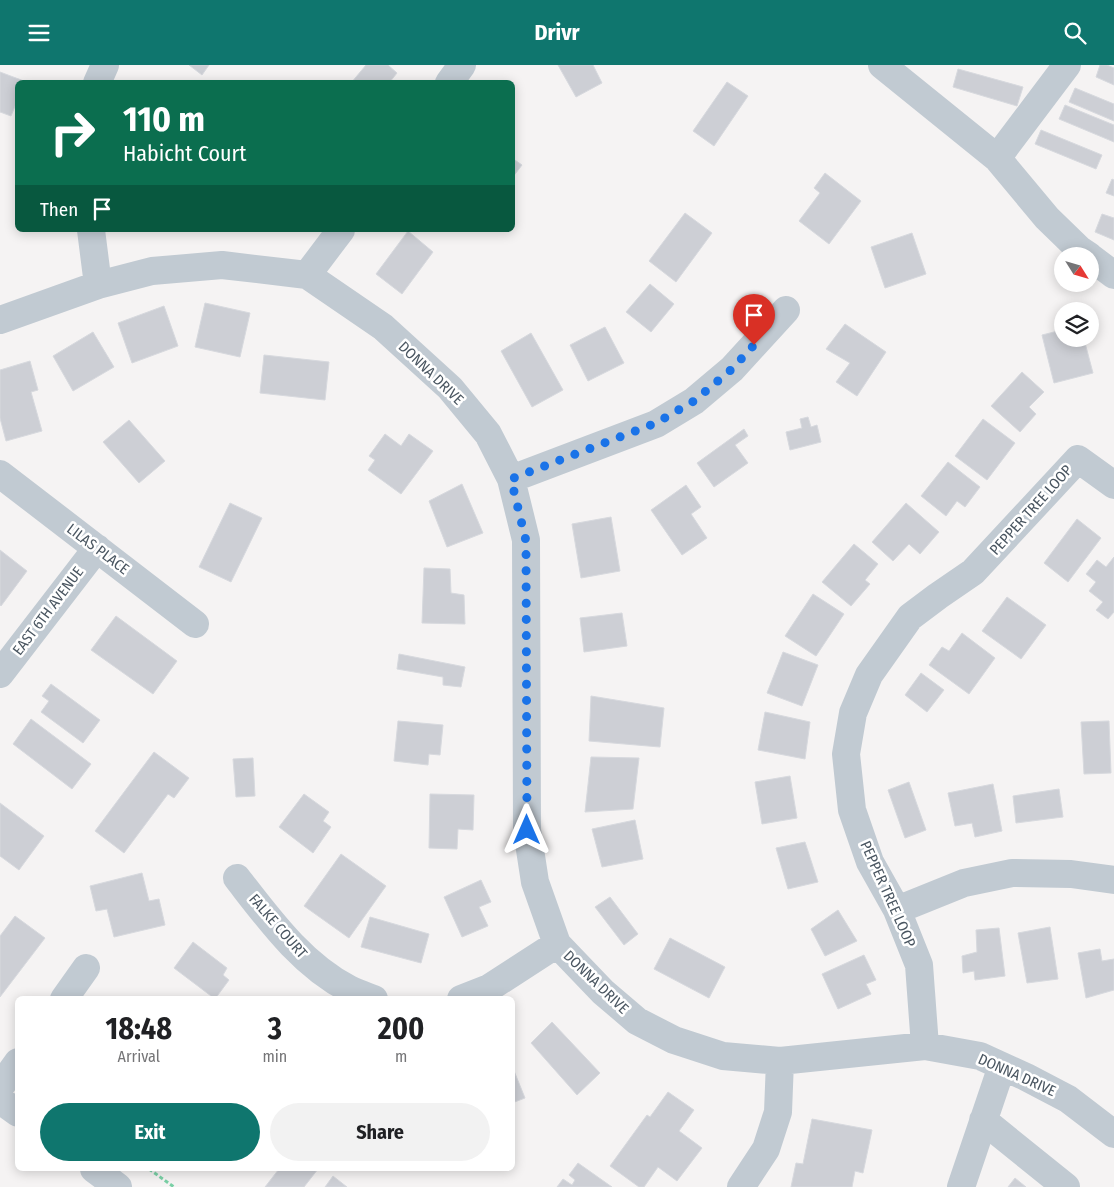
<!DOCTYPE html>
<html lang="en">
<head>
<meta charset="utf-8">
<style>
	body { margin:0; font-family:"Fira Sans Condensed",sans-serif; background:#f2f2f2; color:#202124; height:100vh; display:flex; flex-direction:column; font-size:19px; white-space:nowrap }
	* { box-sizing:border-box; margin:0 }
	p { font-size:16px; color:#757577 }
	.icon { flex:none; width:28px; height:28px; fill:none; stroke:currentColor; stroke-width:2; stroke-linecap:round; stroke-linejoin:round }
	.map { position:relative; flex:1; overflow:hidden }
	.details { position:absolute; left:15px; top:931px; width:500px; height:175px; display:flex; flex-direction:column; background:#fff; border-radius:8px; box-shadow:0 2px 12px #0003 }
	.details>* { flex:none }
	.hud { position:absolute; left:15px; top:15px; width:500px; height:152px; border-radius:8px; box-shadow:0 2px 12px #0003; background:#0b6e4f; color:#fff; overflow:hidden }
	.needle { width:32px; rotate:127deg }
	.fabs { position:absolute; left:1054px; top:182px; display:grid; gap:10px }
	.fabs a { display:grid; place-items:center; width:45px; height:45px; border-radius:50%; background:#fff; box-shadow:0 2px 12px #0003; font-size:25px }
	.pin { position:absolute; display:grid; place-items:center; width:42px; height:42px; color:#fff; margin:-51px -21px; border-radius:50% 50% 50% 0; rotate:-45deg; box-shadow:0 0 5px #0007 }
	.pin .icon { rotate:45deg }
	.me { position:absolute; width:55px; margin:-28px; rotate:0deg; stroke-linejoin:round; filter:drop-shadow(0 0 4px #0008) }
	.turn { display:flex; align-items:center; gap:18px; height:105px; padding:0 25px; font-size:22px }
	.turn .icon { width:65px; height:65px; stroke-width:2.5 }
	.turn b { display:block; font-size:35px; line-height:42px }
	.then { display:flex; align-items:center; height:48px; padding:0 25px; background:#0003; gap:10px; font-size:19px }
	.eta { display:flex; justify-content:space-evenly; align-items:center; height:85px; text-align:center }
	.eta b { font-size:30px; font-weight:700; line-height:35px }
	.action { display:flex; gap:10px; margin-top:auto; padding:10px 25px }
	.action a { flex:1; height:58px; border-radius:30px; background:#0f766e; color:#fff; font-size:20px; font-weight:700; line-height:58px; text-align:center }
	.action a+a { background:#f2f2f2; color:#202124 }
	header { display:flex; justify-content:space-between; align-items:center; height:65px; padding:0 25px; background:#0f766e; color:#fff; font-size:22px; font-weight:700 }
	.map>svg:first-child { display:block }
</style>
</head>
<body>
<header><svg class="icon" aria-label="menu" viewBox="0 0 24 24"><path d="M4 6h16M4 12h16M4 18h16"/></svg>Drivr<svg class="icon" aria-label="search" viewBox="0 0 24 24"><circle cx="10" cy="10" r="6"/><path d="M15 15l6 6"/></svg></header>
<div class="map">
<svg width="1114" height="1122" viewBox="0 0 1114 1122">
	<rect width="100%" height="100%" fill="#f5f3f3"/>
	<path fill="#cdcfd5" stroke="#d7d9de" d="M189 0H209L202 10Z
		M366 0H388L397 8 389 18H351Z
		M558 0H593L602 18 576 32Z
		M1100 0H1107L1114 3V20L1096 12Z
		M958 4 1023 22 1017 41 953 22Z
		M0 7 24 16V18H18V34L11 51 0 47Z
		M727 17 748 31 714 81 693 66Z
		M1075 23 1114 39V56L1069 37Z
		M1065 40 1114 60V77L1059 54Z
		M1041 65 1102 90 1096 104 1035 79Z
		M512 93 522 100 512 113Z
		M825 108 861 136 829 179 799 156 820 128 814 123Z
		M1112 114 1114 115V131L1106 128Z
		M685 148 712 168 676 217 649 196Z
		M1102 149 1114 153V175L1095 167Z
		M408 166 433 187 402 229 376 209Z
		M912 168 926 209 885 223 871 182Z
		M650 219 674 239 651 267 626 247Z
		M205 238 250 248 240 292 195 282Z
		M164 241 178 281 132 298 118 258Z
		M845 259 886 287 857 331 836 317 850 298 826 284Z
		M605 262 624 298 588 316 570 280Z
		M1062 265V274H1084L1093 308 1054 318 1042 270Z
		M93 267 114 302 73 326 53 291Z
		M531 268 563 325 532 342 501 286Z
		M264 290 329 297 325 335 260 328Z
		M30 296 38 325 31 327 42 366 6 376 0 353V305Z
		M1022 307 1044 327 1029 342 1036 349 1020 367 991 341Z
		M808 352 811 362 817 360 821 377 790 385 786 367 802 363 800 354Z
		M983 354 1015 378 987 415 955 391Z
		M129 355 165 396 139 418 103 377Z
		M744 364 748 371 735 380 748 398 714 422 697 398Z
		M385 369 401 381 409 369 433 386 401 429 368 405 375 395 369 391Z
		M948 397 980 422 965 442 957 436 946 451 921 431Z
		M462 419 483 468 447 482 429 436Z
		M686 420 701 442 691 449 707 473 682 490 651 445Z
		M230 438 262 453 231 517 199 502Z
		M906 438 939 467 920 489 909 479 893 496 872 477Z
		M611 452 620 506 581 513 572 459Z
		M1077 454 1101 473 1068 517 1044 498Z
		M854 479 878 499 865 515 870 519 851 541 822 517Z
		M0 485 27 506 1 541 0 540Z
		M1114 492V547L1108 554 1096 545 1103 537 1089 526 1096 517 1086 509 1097 495 1106 502Z
		M424 503 450 504 451 528 464 530 465 559 422 558Z
		M813 529 844 549 816 591 785 571Z
		M1007 532 1046 560 1021 594 982 566Z
		M622 548 627 581 584 587 580 553Z
		M116 551 177 596 153 629 91 585Z
		M962 568 995 593 969 629 929 600 942 582 949 586Z
		M783 587 818 600 802 641 767 628Z
		M399 589 465 602 461 622 443 620V612L397 604Z
		M921 608 944 625 927 647 905 630Z
		M51 619 100 655 83 678 41 647 49 636 42 631Z
		M591 631 664 643 660 682 589 676Z
		M765 647 810 657 805 694 758 685Z
		M31 654 91 699 72 724 13 679Z
		M398 656 443 660 440 690 429 689 428 700 394 696Z
		M1109 656 1111 708 1084 709 1081 657Z
		M154 687 189 713 174 733 168 729 124 788 95 766Z
		M591 692 639 693 633 744 585 747Z
		M253 693 255 731 236 732 233 694Z
		M790 711 797 753 762 759 755 717Z
		M909 717 926 765 905 773 888 725Z
		M993 719 1002 766 975 772 972 758 955 761 948 728Z
		M1059 724 1063 752 1016 758 1013 731Z
		M304 729 329 747 323 756 331 762 313 788 279 762Z
		M430 729 474 730 473 765 458 764 457 784 429 783Z
		M0 738 44 771 19 805 0 791Z
		M635 755 643 794 602 802 592 764Z
		M805 777 818 817 788 824 776 783Z
		M341 789 386 821 349 873 304 841Z
		M142 808 149 836 159 834 165 860 114 872 107 844 96 846 90 821Z
		M481 815 491 837 479 842 488 861 462 872 444 832Z
		M610 832 638 869 624 880 595 842Z
		M838 845 857 876 825 891 811 864Z
		M15 851 45 873 0 932V871Z
		M370 852 429 869 421 898 361 882Z
		M1050 862 1058 914 1027 918 1018 868Z
		M999 863 1005 911 975 915 974 906 963 908 962 891 977 887 976 865Z
		M670 873 725 902 709 933 654 904Z
		M193 877 227 903 223 910 229 915 215 934 174 903Z
		M1100 884 1102 896 1114 894V925L1086 933 1078 888Z
		M864 890 876 915 866 919 871 929 838 944 822 909Z
		M552 957 600 1008 577 1030 531 978Z
		M512 1001 525 1033 512 1038Z
		M668 1027 694 1045 679 1066 702 1083 677 1116 658 1102 644 1122H639L610 1101 647 1050 650 1052Z
		M812 1054 872 1065 863 1108 855 1106 852 1122H791L796 1098 803 1099Z
		M578 1098 612 1122H557L563 1114 572 1120 575 1115 569 1110Z
		M279 1104H318L304 1122H265Z
		M333 1111 347 1122H325Z
		M1015 1113 1026 1122H1008Z"/>
	<g fill="none" stroke-linecap="round" stroke-linejoin="round">
		<path stroke="#7ad0a6" stroke-width="3" stroke-dasharray="4 2.5" stroke-linecap="butt" d="M149 1104 174 1122"/>
		<path stroke="#c1cad2" stroke-width="28" d="M882 0 997 93 1047 153 1080 185 1089 191
			M97 18 105 0
			M449 18 462 0
			M997 93 1067 0
			M91 165 98 220
			M1090 192 1114 210
			M307 210 341 165
			M0 255 98 220 152 206 222 200 307 210 383 262 450 323 488 369 511 414 526 475 527 765 535 817 557 879 603 927 637 956 674 975 723 991 780 996 925 981 980 991 1026 1012 1068 1034 1114 1069
			M0 409 195 559
			M511 414 656 359 694 336 732 304 786 245
			M0 609 97 483
			M237 813C269 854 301 899 349 924 356 928 366 931 374 934
			M897 845 964 818 1012 808 1071 809 1114 815
			M64 934 86 903
			M461 934 489 923 557 879
			M925 981 919 900 897 845 870 797 852 745 846 689 853 648 869 610 910 552 938 531 973 507 1078 394 1114 420
			M0 1022 18 997
			M0 1035 18 1048
			M983 1055 1066 1122
			M94 1104 118 1122
			M741 1122 766 1084 778 1047 780 996
			M961 1122 1002 1001"/>
	</g>
	<g fill="none" stroke-linecap="round" stroke-linejoin="round">
		<path stroke="#1a73e8" stroke-width="9" stroke-dasharray="0 16.2" d="M527 765 526 476 511 414 656 358 694 336 732 304 754 280"/>
	</g>
	<g text-anchor="middle" dominant-baseline="central" stroke-width="5" stroke-linejoin="round" paint-order="stroke">
		<g font-size="15" fill="#4a5661" stroke="#fff">
			<text transform="translate(431 308) rotate(44)">DONNA DRIVE</text>
			<text transform="translate(1031 445) rotate(-48)">PEPPER TREE LOOP</text>
			<text transform="translate(98 484) rotate(37)">LILAS PLACE</text>
			<text transform="translate(48 546) rotate(-53)">EAST 6TH AVENUE</text>
			<text transform="translate(888 829) rotate(66)">PEPPER TREE LOOP</text>
			<text transform="translate(278 861) rotate(49)">FALKE COURT</text>
			<text transform="translate(596 917) rotate(44)">DONNA DRIVE</text>
			<text transform="translate(1017 1010) rotate(24)">DONNA DRIVE</text>
		</g>
	</g>
</svg>
<div class="fabs">
<a><svg class="needle" viewBox="-14 -14 28 28"><path d="M0-13l5 13h-10z" fill="#e53935"/><path d="M0 13l5-13h-10z" fill="#757577"/></svg></a>
<a><svg class="icon" aria-label="layers" viewBox="0 0 24 24"><path d="M12 4l9 5-9 5-9-5zM3 14l9 5 9-5"/></svg></a>
</div>
<div class="pin" style="left:754px;top:280px;background:#d93025"><svg class="icon" aria-label="arrive" viewBox="0 0 24 24"><path d="M6 21V4h12l-3 4 3 4H6"/></svg></div>
<svg class="me" style="left:527px;top:765px" viewBox="-20 -20 40 40"><path d="M0-17L14 15 0 8-14 15z" fill="#1a73e8" stroke="#fff" stroke-width="4"/></svg>
<div class="hud">
<div class="turn"><svg class="icon" aria-label="right" viewBox="0 0 24 24"><path d="M7 20v-9h11M14 6l5 5-5 5"/></svg><div><b>110 m</b>Habicht Court</div></div>
<div class="then">Then<svg class="icon" aria-label="arrive" viewBox="0 0 24 24"><path d="M6 21V4h12l-3 4 3 4H6"/></svg></div>
</div>
<section class="details">
<div class="eta">
<div><b>18:48</b><p>Arrival</p></div>
<div><b>3</b><p>min</p></div>
<div><b>200</b><p>m</p></div>
</div>
<div class="action"><a>Exit</a><a>Share</a></div>
</section>
</div>
</body>
</html>
